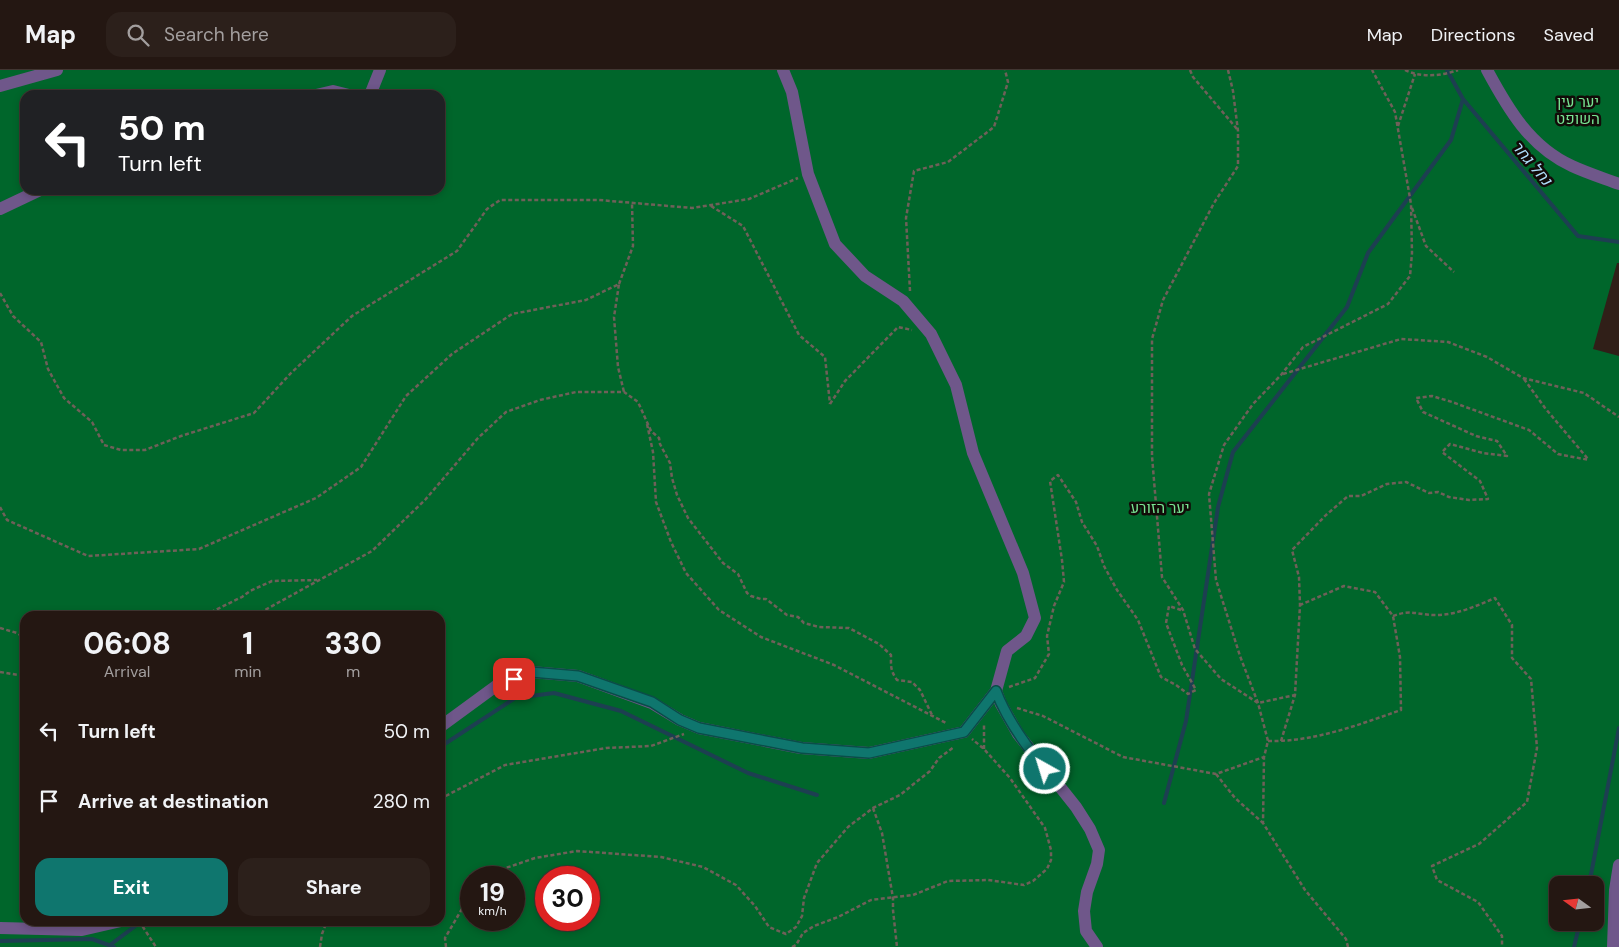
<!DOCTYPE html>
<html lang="en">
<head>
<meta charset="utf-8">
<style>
	body { margin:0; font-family:"DM Sans",Heebo,sans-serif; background:#2c201b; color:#f1f3f6; height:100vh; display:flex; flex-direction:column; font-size:19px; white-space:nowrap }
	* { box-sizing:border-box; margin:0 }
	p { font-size:16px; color:#a39f9f }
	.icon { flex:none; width:28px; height:28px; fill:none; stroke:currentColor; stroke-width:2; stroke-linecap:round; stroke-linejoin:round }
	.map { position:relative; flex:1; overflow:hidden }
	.sheet { position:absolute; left:20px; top:541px; width:425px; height:315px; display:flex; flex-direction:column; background:#241712; border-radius:15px; box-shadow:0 2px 8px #0003,0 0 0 1px #413632 }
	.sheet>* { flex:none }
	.hud { position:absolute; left:20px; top:20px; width:425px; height:105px; border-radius:15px; box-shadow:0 2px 8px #0003,0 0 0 1px #413632; background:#202124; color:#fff; overflow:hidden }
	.needle { width:32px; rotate:285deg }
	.tools { position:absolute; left:1549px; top:806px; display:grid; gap:10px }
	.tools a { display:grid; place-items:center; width:55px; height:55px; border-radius:10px; background:#241712; box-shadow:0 2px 8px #0003,0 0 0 1px #413632; font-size:25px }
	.speed { position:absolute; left:460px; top:796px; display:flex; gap:10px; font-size:25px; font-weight:700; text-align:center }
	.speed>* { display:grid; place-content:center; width:65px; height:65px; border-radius:50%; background:#241712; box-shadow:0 2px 8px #0003,0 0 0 1px #413632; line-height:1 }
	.speed small { font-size:12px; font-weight:400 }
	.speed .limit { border:8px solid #d22; background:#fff; color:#111 }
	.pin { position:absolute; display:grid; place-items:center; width:42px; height:42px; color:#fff; margin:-21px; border-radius:10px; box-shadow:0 2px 8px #0006 }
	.me { position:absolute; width:55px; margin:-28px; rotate:321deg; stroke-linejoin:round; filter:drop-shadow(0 0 4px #0008) }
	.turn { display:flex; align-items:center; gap:18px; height:105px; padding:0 15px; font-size:22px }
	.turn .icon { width:65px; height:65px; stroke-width:2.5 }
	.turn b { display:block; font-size:35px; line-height:42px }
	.eta { display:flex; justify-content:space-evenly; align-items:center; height:85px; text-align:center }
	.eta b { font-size:30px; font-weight:700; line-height:35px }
	.action { display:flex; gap:10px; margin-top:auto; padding:10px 15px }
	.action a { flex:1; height:58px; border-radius:15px; background:#0f766e; color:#fff; font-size:20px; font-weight:700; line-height:58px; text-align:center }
	.action a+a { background:#2c201b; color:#f1f3f6 }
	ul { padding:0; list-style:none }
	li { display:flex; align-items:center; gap:15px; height:70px; padding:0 15px }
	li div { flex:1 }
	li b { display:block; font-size:19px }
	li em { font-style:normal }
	header { display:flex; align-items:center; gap:30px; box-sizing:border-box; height:70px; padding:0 25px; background:#241712; border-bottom:1px solid #413632 }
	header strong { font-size:24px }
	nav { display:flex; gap:28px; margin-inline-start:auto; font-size:18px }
	.search { width:350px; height:45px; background:#2c201b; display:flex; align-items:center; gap:12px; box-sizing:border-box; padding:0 18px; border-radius:15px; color:#a39f9f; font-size:19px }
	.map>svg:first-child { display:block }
</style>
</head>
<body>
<header>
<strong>Map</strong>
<div class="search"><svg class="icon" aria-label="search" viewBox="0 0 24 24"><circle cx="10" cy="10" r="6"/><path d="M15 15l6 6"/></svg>Search here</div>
<nav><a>Map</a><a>Directions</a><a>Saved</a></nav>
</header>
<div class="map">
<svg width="1619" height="877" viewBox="0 0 1619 877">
	<rect width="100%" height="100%" fill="#301f18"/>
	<path fill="#00662b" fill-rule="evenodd" d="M0 0H1619V193H1617L1593 279 1619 286V877H0ZM25 25H440V120H25ZM25 546H440V851H25ZM471 808H514V850H471ZM546 808H589V850H546ZM1558 815H1595V852H1558Z"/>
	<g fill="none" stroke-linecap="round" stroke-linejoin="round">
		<path stroke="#1d3f51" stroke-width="4" d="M1447 0 1463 29 1578 166 1619 172
			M440 677 515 628 554 623 621 641 748 703 817 725
			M1164 733 1186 651 1218 437 1233 382 1347 237 1368 183 1451 70 1463 29
			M1589 815 1619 658
			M0 871 92 869 114 877
			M110 875 142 851
			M1574 877 1580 852"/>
		<path stroke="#6f6059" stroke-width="2.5" stroke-dasharray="4 2.5" stroke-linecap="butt" d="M1190 0 1193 7 1237 59
			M1228 0 1233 21 1238 61V96L1214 133 1163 230 1152 269V386L1162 507 1183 540 1195 579 1221 609 1258 633 1295 625
			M1405 0C1420 8 1442 6 1458 0
			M1398 56 1415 4
			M711 136 743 156 799 265 825 287 830 334
			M1412 138 1426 176 1454 202
			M619 214 633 176 632 133
			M910 221 906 148 914 101 948 92 994 57 1008 12 1005 0
			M0 223 13 246 41 272 48 299 64 328 92 352 104 375 121 380H145L181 366 254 343 291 303 352 246 457 181 487 139 500 130H599L692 138 749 129 798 108
			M1283 304 1401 269 1448 272 1487 287 1523 308 1584 323 1619 347
			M1524 309 1545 338 1588 389
			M830 334 845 311 898 257 912 260
			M647 354 653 382 656 432 671 472 686 503 719 540 761 567 834 595 946 653
			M0 437 7 450 88 486 199 479 316 428 361 397 406 326 452 284 512 244 586 230 619 214 614 247 618 297 624 322
			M192 546 207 544 242 527 250 521 272 511 317 510
			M254 546 372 481 425 430 478 368 506 342 540 330 576 322H624L638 332 651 361 659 368 660 374 670 393 672 408 677 425 688 448 723 493 738 504 747 523 751 526 761 529H766L787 545 798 547 804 553 819 557 849 558 879 574 891 585C891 596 890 600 897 610L912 612 920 620 932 645
			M1393 546C1411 539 1418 545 1435 545 1457 545 1476 536 1495 528L1512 555V588L1531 609 1537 678 1527 732 1479 774 1432 796 1437 810 1478 832 1502 866V877
			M0 558 17 563 25 568
			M0 602 25 606
			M1009 617 1035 608 1049 584 1047 566 1054 536 1064 512 1062 490 1050 411 1058 405 1076 432 1082 452 1097 476 1104 496 1117 520 1138 550 1161 607 1176 615 1188 624 1196 620 1182 595 1166 553 1169 536 1181 540
			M1017 638 1043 646 1123 687 1216 704 1264 687
			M1268 671C1314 672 1358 655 1401 640L1400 587 1393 546 1375 522 1344 516 1300 535
			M1281 671 1295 625 1300 535 1299 507 1292 480 1326 445 1348 426H1361L1387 414 1406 412 1429 423 1438 422 1449 427 1469 430 1488 429 1480 411 1442 382 1450 374 1483 383 1507 386 1497 371 1476 366 1423 342 1416 328 1432 326 1452 332 1529 360 1558 384 1589 390
			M984 679V655
			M1216 704 1235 728 1263 753
			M440 729 505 695 606 678 651 676 684 664
			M873 738 882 763 893 828V840L897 877
			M491 808 497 801 535 788 577 781 661 787 703 797 736 815 755 836 769 857 786 864 796 857 802 846 804 828 817 793 848 757 873 738 900 725 930 701 939 688 954 677
			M139 851 156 877
			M320 877 322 864 327 851
			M446 877 445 868 466 832 471 827
			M792 877 796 875 803 863 814 856 838 847 871 830 913 825 948 811 988 810 1024 815 1033 811 1047 799 1051 790V780L1045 758 1010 708 984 679 972 669
			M1348 877 1346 869 1305 820 1263 753 1264 687 1268 671 1258 633 1240 586 1216 510 1209 424 1224 375 1253 334 1281 305 1303 277 1388 234 1410 206 1412 183 1411 134 1395 42 1372 0"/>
		<path stroke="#6f578a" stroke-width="12" d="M1487 0C1508 39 1530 77 1572 96 1587 103 1603 108 1619 114
			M0 16 57 0
			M316 25 333 21 349 25
			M370 25 380 0
			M0 139 40 120
			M996 621 1001 634 1018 664 1076 737 1090 759 1099 780 1097 794 1087 822 1084 841 1086 861 1097 877
			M440 657 496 616 531 602 578 606 652 633 680 650 699 658 801 678 869 683 964 662 996 621 1007 581 1026 566 1035 548 1023 503 973 383 956 315 931 264 903 231 865 206 835 174 808 104 792 22 783 0
			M0 858 82 860 121 851
			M1613 877 1615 820 1619 795"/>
	</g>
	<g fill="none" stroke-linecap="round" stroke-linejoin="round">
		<defs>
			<path id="route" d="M514 609 531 602 578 606 652 632 680 650 699 658 802 678 869 683 964 662 996 621C1007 650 1026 676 1045 699"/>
		</defs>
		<use href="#route" stroke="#0a4d48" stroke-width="12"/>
		<use href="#route" stroke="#0f766e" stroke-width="9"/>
	</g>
	<g text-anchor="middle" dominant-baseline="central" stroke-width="5" stroke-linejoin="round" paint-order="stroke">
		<g font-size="15" fill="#78e693" stroke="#120b08">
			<text x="1578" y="32">יער עין<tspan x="1578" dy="17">השופט</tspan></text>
			<text x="1160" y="438">יער הזורע</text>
		</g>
		<g font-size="16" font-style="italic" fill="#afdffa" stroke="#120b08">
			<text transform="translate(1532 93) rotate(50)">נחל גחר</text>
		</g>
	</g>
</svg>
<div class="tools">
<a><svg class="needle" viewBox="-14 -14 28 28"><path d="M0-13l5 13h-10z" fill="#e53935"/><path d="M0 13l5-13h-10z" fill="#a39f9f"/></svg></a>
</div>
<div class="speed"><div>19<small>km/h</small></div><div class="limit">30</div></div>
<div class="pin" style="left:514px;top:609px;background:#d93025"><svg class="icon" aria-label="arrive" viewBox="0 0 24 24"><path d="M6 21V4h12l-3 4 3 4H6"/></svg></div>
<svg class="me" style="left:1045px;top:699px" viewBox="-20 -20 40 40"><circle r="17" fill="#0f766e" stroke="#fff" stroke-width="3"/><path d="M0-11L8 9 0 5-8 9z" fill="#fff"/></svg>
<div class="hud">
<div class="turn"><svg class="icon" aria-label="left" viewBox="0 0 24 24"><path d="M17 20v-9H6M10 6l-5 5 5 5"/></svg><div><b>50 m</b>Turn left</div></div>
</div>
<section class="sheet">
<div class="eta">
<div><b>06:08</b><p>Arrival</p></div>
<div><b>1</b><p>min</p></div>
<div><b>330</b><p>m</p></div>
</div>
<ul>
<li><svg class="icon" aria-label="left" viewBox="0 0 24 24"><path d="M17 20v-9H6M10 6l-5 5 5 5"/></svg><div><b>Turn left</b></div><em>50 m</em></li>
<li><svg class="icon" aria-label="arrive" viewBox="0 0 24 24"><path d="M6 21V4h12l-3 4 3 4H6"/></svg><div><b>Arrive at destination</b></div><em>280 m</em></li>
</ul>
<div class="action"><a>Exit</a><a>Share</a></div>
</section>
</div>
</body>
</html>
